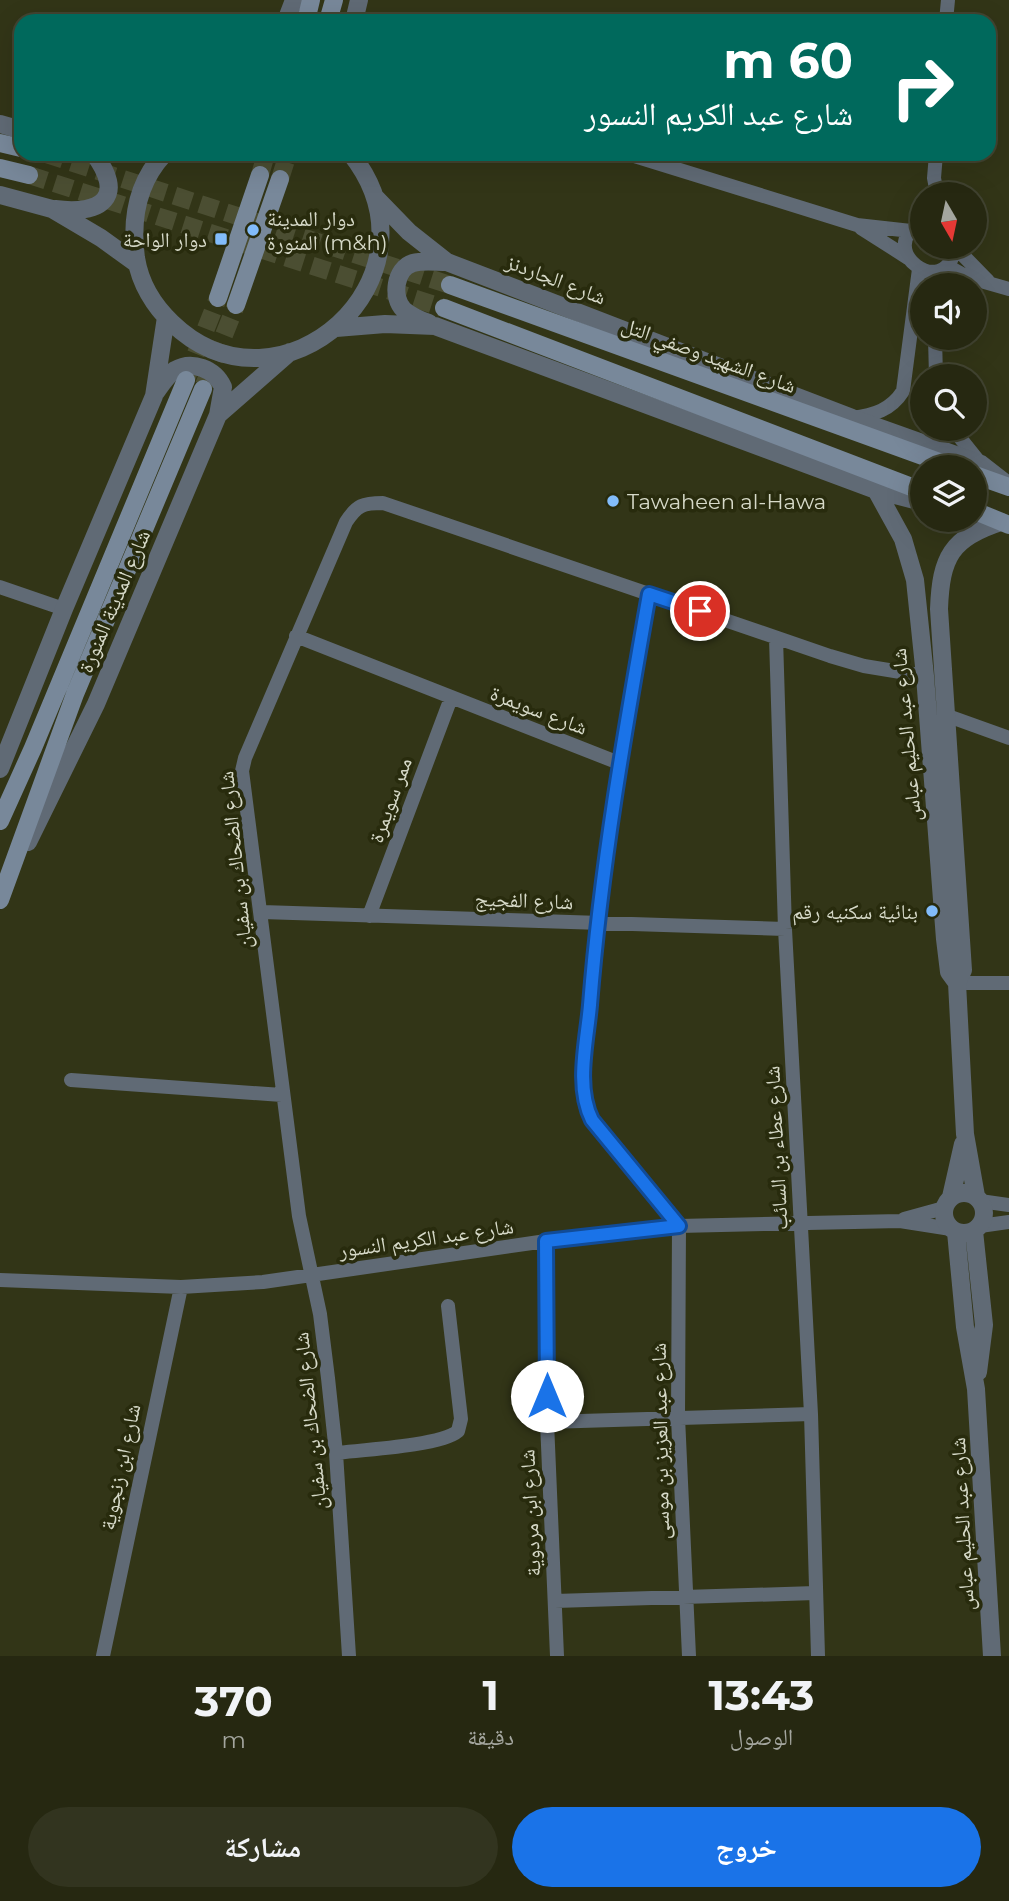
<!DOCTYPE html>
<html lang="ar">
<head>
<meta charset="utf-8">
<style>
	body { margin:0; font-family:Montserrat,"Noto Naskh Arabic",sans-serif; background:#32341f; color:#f1f3f6; direction:rtl; height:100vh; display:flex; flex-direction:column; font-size:26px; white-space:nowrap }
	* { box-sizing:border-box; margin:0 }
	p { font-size:23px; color:#a4a69f }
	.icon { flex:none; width:38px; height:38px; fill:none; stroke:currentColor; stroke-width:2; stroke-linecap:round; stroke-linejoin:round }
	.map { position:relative; height:1656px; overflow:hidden; direction:ltr }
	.sheet { display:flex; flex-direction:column; background:#262811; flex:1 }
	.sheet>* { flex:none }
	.guide { position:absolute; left:14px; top:14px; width:982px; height:147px; border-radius:21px; box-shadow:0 7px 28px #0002,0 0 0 2px #424431; direction:rtl; background:#00695c; color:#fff; overflow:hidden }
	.needle { width:46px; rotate:171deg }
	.tools { position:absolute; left:910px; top:182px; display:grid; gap:14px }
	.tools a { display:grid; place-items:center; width:77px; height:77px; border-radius:50%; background:#262811; box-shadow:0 7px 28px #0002,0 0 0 2px #424431; font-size:35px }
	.pin { position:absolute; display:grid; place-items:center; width:60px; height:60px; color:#fff; margin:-30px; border:4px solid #fff; border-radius:50%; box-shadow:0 2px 7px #0007 }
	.me { position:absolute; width:77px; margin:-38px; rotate:0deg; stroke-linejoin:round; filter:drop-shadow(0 0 5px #0008) }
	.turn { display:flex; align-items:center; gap:24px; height:147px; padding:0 28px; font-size:32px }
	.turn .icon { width:91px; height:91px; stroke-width:2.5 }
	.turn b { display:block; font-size:49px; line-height:60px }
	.eta { display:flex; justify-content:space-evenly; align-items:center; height:119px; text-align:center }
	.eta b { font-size:42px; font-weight:700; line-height:49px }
	.action { display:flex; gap:14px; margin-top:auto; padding:14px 28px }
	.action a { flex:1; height:80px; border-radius:42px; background:#1a73e8; color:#fff; font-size:28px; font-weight:700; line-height:80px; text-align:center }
	.action a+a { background:#32341f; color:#f1f3f6 }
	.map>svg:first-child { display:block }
</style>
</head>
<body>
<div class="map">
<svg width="1009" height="1656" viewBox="0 0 1009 1656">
	<rect width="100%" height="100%" fill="#323517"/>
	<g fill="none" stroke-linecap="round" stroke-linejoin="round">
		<path stroke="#4b4e32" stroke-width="18" stroke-dasharray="18 9" stroke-linecap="butt" d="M46 154 450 285
			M29 175 444 308
			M260 175 266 154
			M280 179 288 154
			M186 379 218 298
			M204 385 236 305"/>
		<path stroke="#606a75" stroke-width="14" d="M946 21 948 0
			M628 154 857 225 911 231
			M936 154 934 178 937 194
			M922 223C872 248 946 304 955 247
			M916 227 922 201
			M861 228 908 258
			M955 247 988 281
			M947 266 967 277 1009 289
			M935 338 936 376
			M852 418C874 415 891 410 903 391L919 269
			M953 429 981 464
			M0 587 64 609
			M296 636 619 763 597 923 583 1079 585 1105 592 1120 679 1226 678 1417 689 1656
			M776 638 785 929 811 1414 818 1656
			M948 716 1009 738
			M619 763 649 594
			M262 912 785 929
			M369 916 451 698
			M957 983H1009
			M71 1080 282 1095
			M980 1201 1009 1205
			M904 1219 944 1208
			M980 1226 1009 1222
			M546 1241 547 1422 557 1656
			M0 1280 181 1287 263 1282 546 1241 679 1226 900 1221 951 1229
			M547 1422 811 1414
			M336 1453C361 1450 441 1446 458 1431L461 1419 448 1306
			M555 1601 815 1593
			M103 1656 181 1287
			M349 1656 336 1453 328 1378 320 1314 299 1216 242 771 245 758 346 522C357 505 363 503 383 503L830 656 864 666 925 676"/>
		<path stroke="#606a75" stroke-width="18" d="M286 21 294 0
			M354 21 359 0
			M0 124 21 130
			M164 154C137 183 131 221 136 258 140 283 154 306 172 323 280 427 449 278 351 154
			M0 195 52 209 101 238 137 264
			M375 197 409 232 447 262 852 418 981 464 1009 486
			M55 209C102 215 126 197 94 154
			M429 323C420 320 411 316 404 310 391 298 395 268 413 263 423 260 436 262 447 262
			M336 328 385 324 435 326 876 490 922 502
			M156 392C161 385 167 375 175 370 192 360 215 369 223 387L218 415
			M876 490 903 539 915 580 925 676 945 939 949 972 957 983
			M0 769 64 609 154 396 166 317
			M28 842 96 704 218 415 290 352
			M944 1213a20 20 0 1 1 40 0a20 20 0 1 1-40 0Z
			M976 1196 965 1134 957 983 963 970 939 609C941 557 951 538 1001 522
			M951 1197 963 1144
			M974 1231 984 1325 978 1372
			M956 1232 965 1327 976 1389 992 1656"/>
		<path stroke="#78889a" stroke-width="18" d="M306 21 311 0
			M328 21 334 0
			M0 143 21 148
			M0 168 29 175
			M450 285 953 467
			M218 298 260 175
			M236 305 280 179
			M444 308 922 491
			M975 475 1009 487
			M975 511 1009 525
			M0 821 33 748 186 380
			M0 900 75 694 203 389"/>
	</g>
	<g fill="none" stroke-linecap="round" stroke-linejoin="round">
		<defs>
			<path id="route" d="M547 1396 546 1241 679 1226 592 1120C575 1086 587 1041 590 1005 601 866 625 730 649 594L700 611"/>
		</defs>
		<use href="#route" stroke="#114b97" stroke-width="18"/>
		<use href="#route" stroke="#1a73e8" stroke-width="12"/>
	</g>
	<g fill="#82bcfa" stroke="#282b0d" stroke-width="2.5">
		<circle cx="253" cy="230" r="7"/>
		<rect x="214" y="232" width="14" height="14" rx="3.5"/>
		<circle cx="613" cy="501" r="7"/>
		<circle cx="932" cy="911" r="7"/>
	</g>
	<g text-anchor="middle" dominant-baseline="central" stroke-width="7" stroke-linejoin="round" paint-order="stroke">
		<g font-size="21" fill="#d6d9c8" stroke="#282b0d" text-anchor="start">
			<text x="267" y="218">دوار المدينة<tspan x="267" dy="24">المنورة (m&amp;h)</tspan></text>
			<text x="207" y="239" text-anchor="end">دوار الواحة</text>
			<text x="627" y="501">Tawaheen al-Hawa</text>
			<text x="918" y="911" text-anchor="end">بنائية سكنيه رقم</text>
		</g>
		<g font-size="21" fill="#d6d9c8" stroke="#282b0d">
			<text transform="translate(556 279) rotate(21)">شارع الجاردنز</text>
			<text transform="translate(709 355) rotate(20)">شارع الشهيد وصفي التل</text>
			<text transform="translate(114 601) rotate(-67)">شارع المدينة المنورة</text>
			<text transform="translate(539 710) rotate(21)">شارع سويمرة</text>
			<text transform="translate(906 735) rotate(-95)">شارع عبد الحليم عباس</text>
			<text transform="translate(390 800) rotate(-70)">ممر سويمرة</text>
			<text transform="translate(235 860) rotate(-96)">شارع الضحاك بن سفيان</text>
			<text transform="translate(524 900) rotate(2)">شارع الفجيج</text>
			<text transform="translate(776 1148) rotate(-93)">شارع عطاء بن السائب</text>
			<text transform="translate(426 1238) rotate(-8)">شارع عبد الكريم النسور</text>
			<text transform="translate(310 1421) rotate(-96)">شارع الضحاك بن سفيان</text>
			<text transform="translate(660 1441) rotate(-91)">شارع عبد العزيز بن موسى</text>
			<text transform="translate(120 1467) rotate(-78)">شارع ابن زنجوية</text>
			<text transform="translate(530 1513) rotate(-93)">شارع ابن مردوية</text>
			<text transform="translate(962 1524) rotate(-93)">شارع عبد الحليم عباس</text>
		</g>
	</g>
</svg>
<div class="tools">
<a><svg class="needle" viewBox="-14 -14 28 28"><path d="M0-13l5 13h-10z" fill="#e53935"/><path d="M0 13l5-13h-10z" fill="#a4a69f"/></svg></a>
<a><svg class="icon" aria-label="sound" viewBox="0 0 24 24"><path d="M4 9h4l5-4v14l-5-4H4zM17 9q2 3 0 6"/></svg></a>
<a><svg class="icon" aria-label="search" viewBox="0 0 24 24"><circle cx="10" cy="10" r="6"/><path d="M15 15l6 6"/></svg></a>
<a><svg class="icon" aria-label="layers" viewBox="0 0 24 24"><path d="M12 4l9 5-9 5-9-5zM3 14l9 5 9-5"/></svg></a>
</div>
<div class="pin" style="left:700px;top:611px;background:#d93025"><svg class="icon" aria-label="arrive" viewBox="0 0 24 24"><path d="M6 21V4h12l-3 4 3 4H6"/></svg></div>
<svg class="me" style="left:547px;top:1396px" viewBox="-20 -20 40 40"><circle r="19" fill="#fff"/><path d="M0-13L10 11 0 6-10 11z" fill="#1a73e8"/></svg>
<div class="guide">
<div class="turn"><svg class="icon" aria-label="right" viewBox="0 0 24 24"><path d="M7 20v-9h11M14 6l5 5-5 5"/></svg><div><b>60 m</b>شارع عبد الكريم النسور</div></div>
</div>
</div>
<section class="sheet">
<div class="eta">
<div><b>13:43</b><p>الوصول</p></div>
<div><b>1</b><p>دقيقة</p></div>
<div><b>370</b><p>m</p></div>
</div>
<div class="action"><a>خروج</a><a>مشاركة</a></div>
</section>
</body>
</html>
